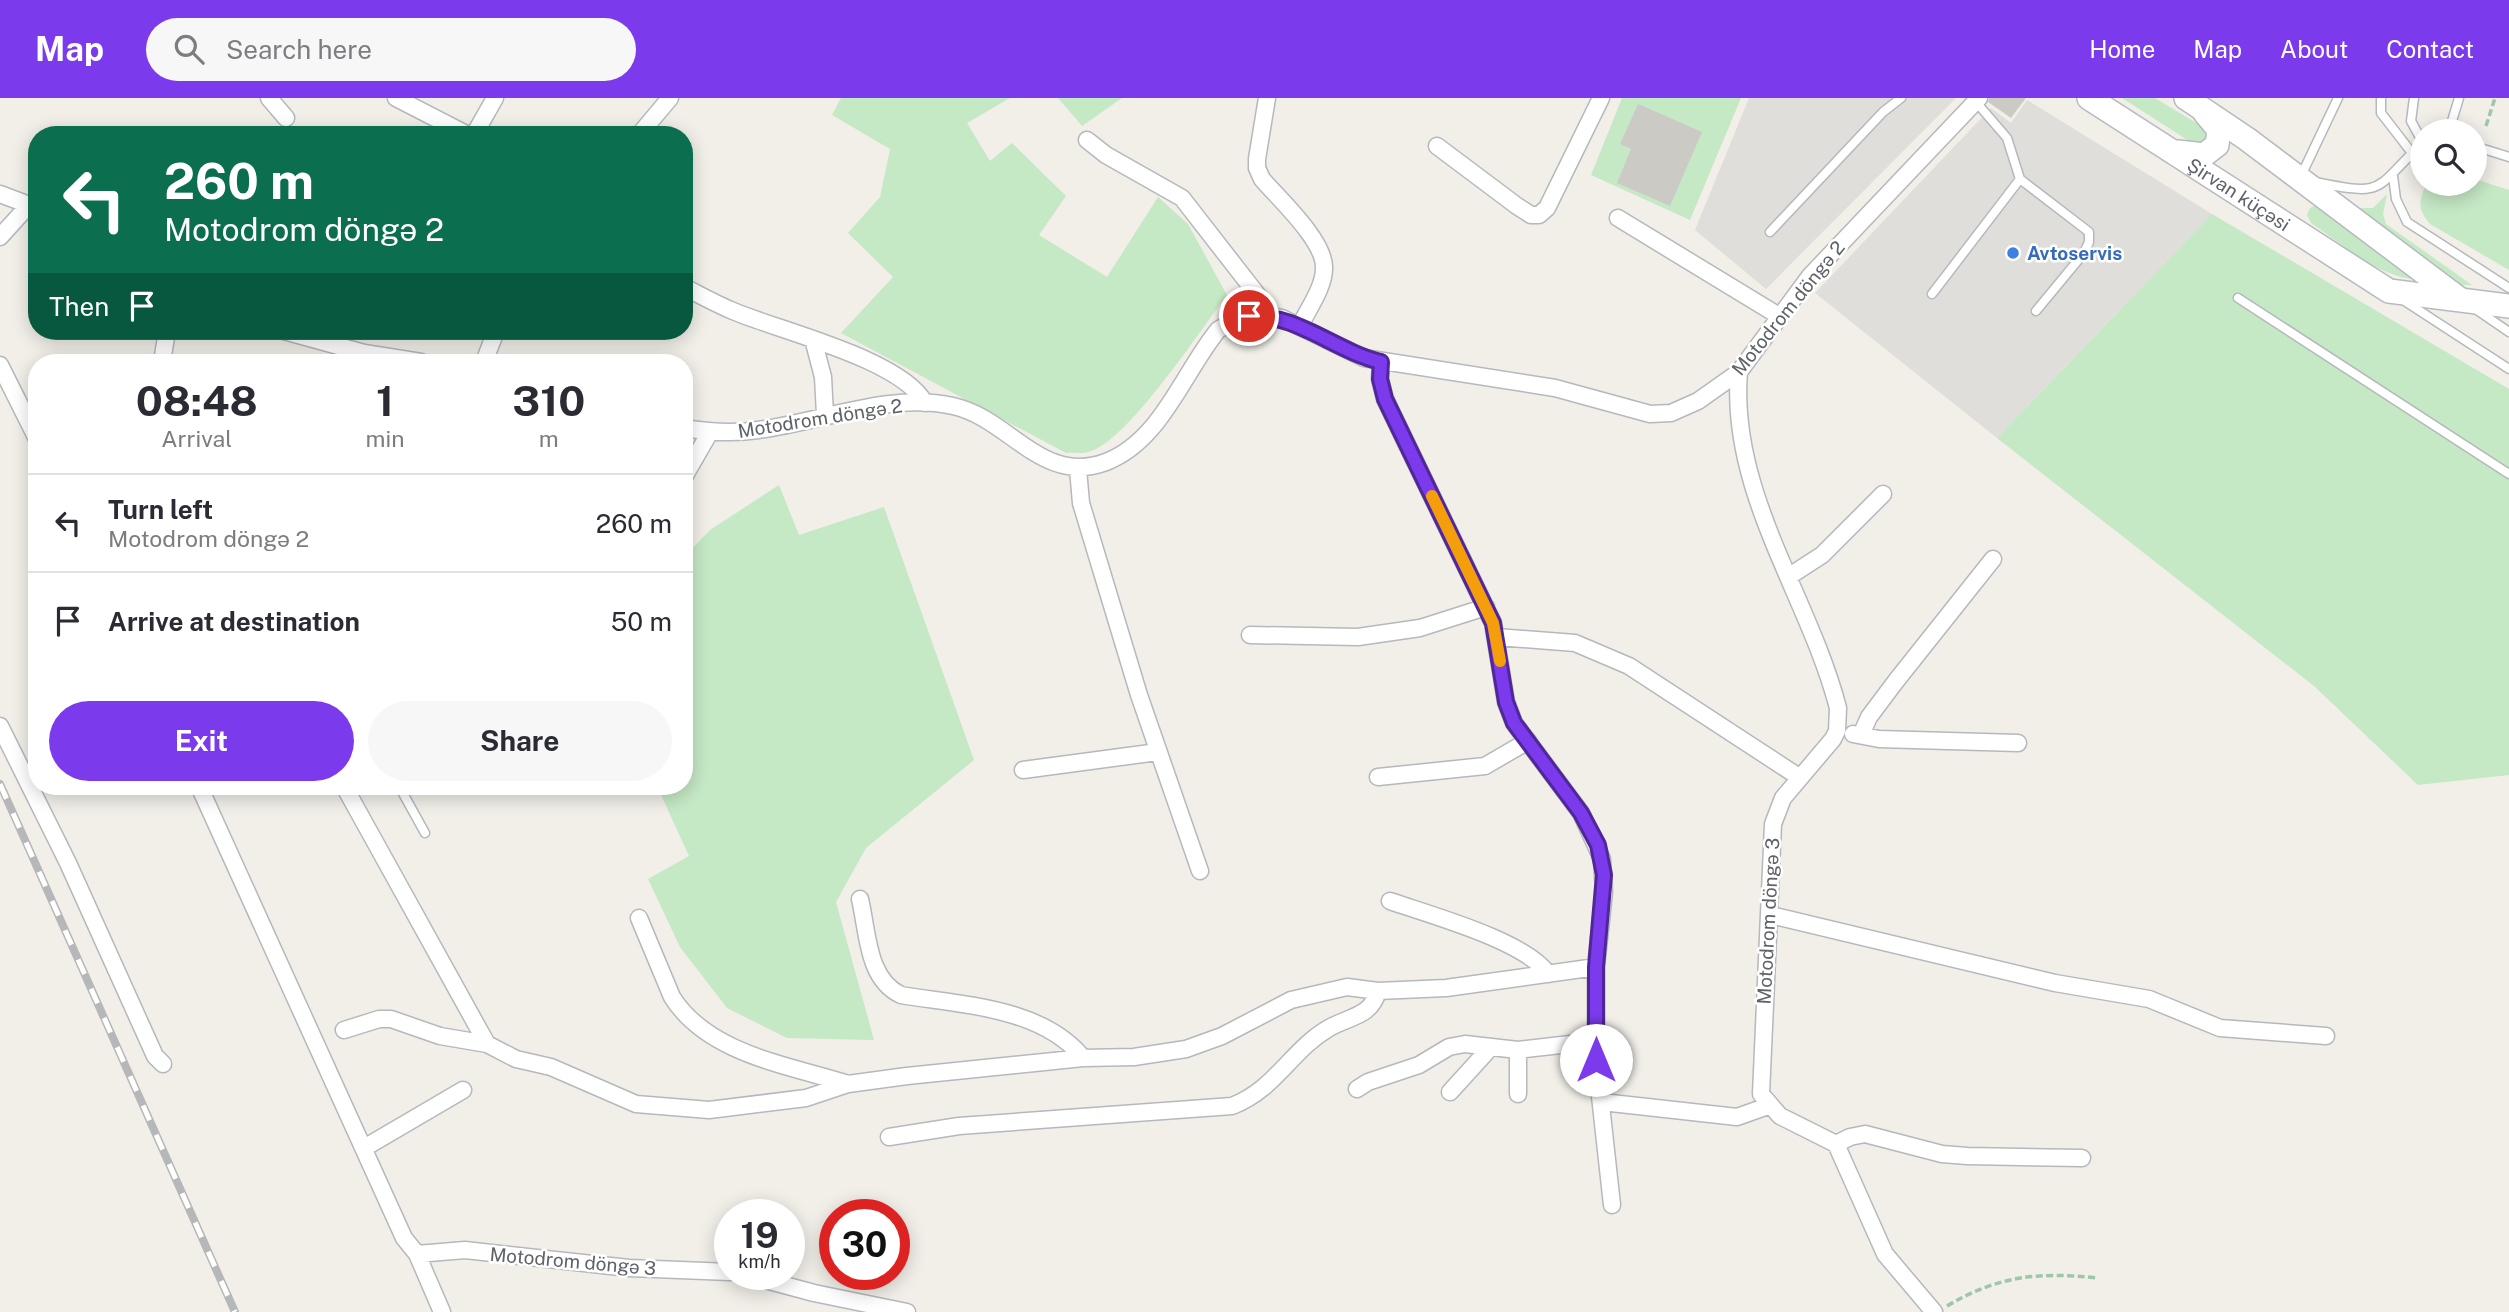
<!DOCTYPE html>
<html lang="en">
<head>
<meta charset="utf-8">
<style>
	body { margin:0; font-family:"Public Sans",sans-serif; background:#f7f7f7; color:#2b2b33; height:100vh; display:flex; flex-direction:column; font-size:26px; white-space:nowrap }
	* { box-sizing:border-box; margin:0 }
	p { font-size:23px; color:#7c7c81 }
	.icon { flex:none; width:38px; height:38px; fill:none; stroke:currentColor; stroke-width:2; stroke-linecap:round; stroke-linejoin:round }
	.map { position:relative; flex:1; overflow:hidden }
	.panel { position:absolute; left:28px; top:256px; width:665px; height:441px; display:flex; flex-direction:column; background:#fff; border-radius:28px; box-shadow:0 4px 18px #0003 }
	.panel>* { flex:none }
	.top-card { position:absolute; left:28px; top:28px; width:665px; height:214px; border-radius:28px; box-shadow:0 4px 18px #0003; background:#0b6e4f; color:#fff; overflow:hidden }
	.fabs { position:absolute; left:2410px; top:21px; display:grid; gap:14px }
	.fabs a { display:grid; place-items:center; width:77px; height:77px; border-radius:50%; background:#fff; box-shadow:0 4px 18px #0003; font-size:35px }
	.speed { position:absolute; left:714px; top:1101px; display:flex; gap:14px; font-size:35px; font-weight:700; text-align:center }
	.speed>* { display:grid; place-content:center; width:91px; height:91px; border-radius:50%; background:#fff; box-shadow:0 4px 18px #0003; line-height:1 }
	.speed small { font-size:18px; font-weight:400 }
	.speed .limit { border:10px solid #d22; background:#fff; color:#111 }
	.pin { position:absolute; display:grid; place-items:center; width:60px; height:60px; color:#fff; margin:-30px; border:4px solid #fff; border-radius:50%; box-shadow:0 2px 7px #0007 }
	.me { position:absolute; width:77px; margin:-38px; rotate:0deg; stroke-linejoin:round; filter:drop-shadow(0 0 5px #0008) }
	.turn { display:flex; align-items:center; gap:24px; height:147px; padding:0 21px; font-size:32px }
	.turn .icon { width:91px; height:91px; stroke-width:2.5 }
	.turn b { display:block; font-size:49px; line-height:60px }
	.then { display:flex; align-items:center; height:66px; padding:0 21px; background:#0003; gap:14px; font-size:26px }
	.eta { display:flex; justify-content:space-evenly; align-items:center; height:119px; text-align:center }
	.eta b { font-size:42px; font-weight:700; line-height:49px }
	.action { display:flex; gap:14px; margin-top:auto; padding:14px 21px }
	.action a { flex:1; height:80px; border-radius:42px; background:#7c3aed; color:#fff; font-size:28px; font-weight:700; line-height:80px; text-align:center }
	.action a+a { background:#f7f7f7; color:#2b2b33 }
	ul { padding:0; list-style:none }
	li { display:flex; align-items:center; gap:21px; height:98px; padding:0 21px; border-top:2px solid #e1e1e2 }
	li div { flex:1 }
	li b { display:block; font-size:26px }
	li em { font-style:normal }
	header { display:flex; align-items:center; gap:42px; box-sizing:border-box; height:98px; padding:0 35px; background:#7c3aed; color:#fff }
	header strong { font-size:33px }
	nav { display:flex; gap:38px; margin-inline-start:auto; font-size:24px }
	.search { width:490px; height:63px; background:#f7f7f7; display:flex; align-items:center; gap:18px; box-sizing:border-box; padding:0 24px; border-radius:38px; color:#7c7c81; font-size:26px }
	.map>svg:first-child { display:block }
</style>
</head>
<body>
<header>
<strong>Map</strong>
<div class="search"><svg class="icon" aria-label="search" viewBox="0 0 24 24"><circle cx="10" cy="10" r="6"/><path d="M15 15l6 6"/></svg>Search here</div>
<nav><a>Home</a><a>Map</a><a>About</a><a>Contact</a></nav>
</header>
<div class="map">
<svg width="2509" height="1214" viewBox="0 0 2509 1214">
	<rect width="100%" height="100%" fill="#f1efe8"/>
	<path fill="#e0deda" d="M1749 0H1955V1L1766 191 1695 132Z
		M2027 2 2212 116 1997 340 1815 195 1991 10 2011 25Z"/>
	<path fill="#c5e8c5" d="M841 0H1010L967 25 990 63 1012 45 1066 98 1039 137 1107 179 1158 99 1188 126 1227 197C1201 231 1126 346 1088 354 1081 356 1073 354 1066 355L841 235 893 179 848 135 880 99 890 51 832 17Z
		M1058 0H1122L1082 28Z
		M1622 0H1741L1690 122 1591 77Z
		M2122 0H2155L2203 29 2208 34 2207 41 2198 47 2189 43Z
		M2475 81 2509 92V172L2430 126C2417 111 2419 103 2426 86H2474Z
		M2387 96 2383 116 2386 126 2472 187H2454L2349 110H2373Z
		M2316 107 2422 182C2380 181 2345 148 2311 125L2307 117 2310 110Z
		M2212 116 2509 291V677L2418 687 2314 588 1997 340Z
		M779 387 799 437 884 409 974 662 866 750 836 804 874 942 787 940 727 910 680 849 648 781 689 758 657 688H684V459L710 432Z"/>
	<path fill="#cccac5" d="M1989 0H2026L2011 20 1988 4Z
		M1638 6 1702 34 1670 108 1617 85 1631 51 1620 46Z"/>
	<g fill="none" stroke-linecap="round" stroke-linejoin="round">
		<defs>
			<path id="lane" d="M2381 0V15L2412 55
				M2414 0 2411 23 2422 43
				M2449 33 2459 0
				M2474 48 2509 59
				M2393 78 2396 101 2407 124 2509 190
				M2300 80 2338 0
				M2020 81 2089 134V144L2084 155 2036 213
				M2315 84C2388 99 2373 91 2422 46
				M1770 134 1883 14 1901 0
				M1932 196 2020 81 2007 40 1976 4
				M2238 200 2509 376
				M2403 202 2509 271
				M2474 210 2509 234
				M399 688 425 735"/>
			<path id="street" d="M269 0 286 20
				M396 0 468 37
				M1267 0 1257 61V70L1262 81C1279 101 1324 142 1324 169 1325 188 1308 211 1300 228
				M474 37 495 0
				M639 37 670 0
				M1087 42 1106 57 1182 100 1259 199 1266 217
				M1437 48 1517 108 1531 117H1539L1547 110 1601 0
				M0 96 37 110
				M1618 120 1779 218
				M0 139 29 107
				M684 189C700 197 716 206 733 213 780 233 901 261 925 305
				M284 233 364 255 421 264
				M813 241 823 279 825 317
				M162 264 167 233
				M484 264 496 233
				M1381 264 1380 281 1385 301 1493 525 1506 604 1514 625 1581 715 1602 761 1604 794 1596 869V962L1612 1107
				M0 267 37 341
				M1739 274C1729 395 1809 498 1838 610L1837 633 1833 641 1783 700 1773 726 1761 996 1780 1018 1836 1046 1885 1156 1934 1214
				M684 330C709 334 733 336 758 332 822 324 888 294 953 308 1009 320 1042 388 1106 364 1161 343 1183 275 1218 232L1235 222 1266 217 1282 220 1364 260 1555 290 1650 316 1671 315 1698 303 1739 274 1810 178 1979 0
				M1078 371 1081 405 1139 597 1200 773
				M684 379 710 334
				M1788 479 1822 457 1883 396
				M1250 537 1358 539 1420 530 1486 509
				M1497 539 1575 545 1629 568 1799 679
				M0 628 68 765 155 958 163 966
				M1853 636 1879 641 2018 645
				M1861 637 1869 619 1896 583 1993 461
				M1023 672 1158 654
				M1378 679 1485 668 1528 643
				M199 688 404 1140 417 1156 442 1214
				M344 688 487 946 516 961 551 969 636 1006 709 1012 806 1000 848 986 907 978 1083 960 1134 959 1186 951 1222 938 1291 902 1347 889 1378 893 1446 890 1596 869
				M860 801C868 835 867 881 901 897 961 907 1042 909 1083 960
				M1390 803C1430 817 1526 843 1548 876
				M1771 817 2055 885 2149 901 2220 930 2326 938
				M639 820 672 899C708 956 788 967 848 986
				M344 932 379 921H391L440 938 487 946
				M1357 991 1368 984 1419 967 1449 949 1465 946 1518 952 1596 943
				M1450 994 1490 950
				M1518 996V952
				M1602 1004 1737 1019 1768 1008
				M889 1039 959 1028 1232 1008C1276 991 1291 952 1329 930 1350 918 1371 919 1378 893
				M1836 1046 1850 1039 1865 1036 1942 1056 1967 1058 2082 1060
				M364 1050 463 992
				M417 1156 465 1152 629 1170 730 1174
				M743 1176 814 1195 907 1214"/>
			<g id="secondary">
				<path id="s1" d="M2089 0 2389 193 2509 208"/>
				<path d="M2186 0 2247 41 2458 200"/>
				<path d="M2178 54 2204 57 2217 47 2219 32 2205 15"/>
			</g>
		</defs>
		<use href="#lane" stroke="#b5b8bc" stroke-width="11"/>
		<use href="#street" stroke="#b5b8bc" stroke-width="19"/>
		<use href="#secondary" stroke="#b6babf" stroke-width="26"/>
		<path stroke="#9cc7a9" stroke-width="3.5" stroke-dasharray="7 3.5" stroke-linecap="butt" d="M2486 28 2495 0
			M1947 1208C1999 1177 2039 1174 2098 1180"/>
		<use href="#lane" stroke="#fff" stroke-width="8"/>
		<use href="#street" stroke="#fff" stroke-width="16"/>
		<use href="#secondary" stroke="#fff" stroke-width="23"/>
		<defs>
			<path id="rail" d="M0 686 235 1214"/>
		</defs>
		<use href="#rail" stroke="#b6b7b8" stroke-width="8"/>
		<use href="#rail" stroke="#fff" stroke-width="5" stroke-dasharray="16" stroke-linecap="butt"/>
	</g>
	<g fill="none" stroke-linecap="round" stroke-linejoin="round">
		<defs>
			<path id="route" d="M1249 218C1297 216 1335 253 1381 264L1380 281 1385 301 1493 525 1506 604 1514 625 1581 715 1598 747 1604 777 1596 869V962"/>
		</defs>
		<use href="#route" stroke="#51269a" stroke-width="18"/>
		<use href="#route" stroke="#7c3aed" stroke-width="12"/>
		<path stroke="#f59e0b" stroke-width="12" d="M1432 398 1493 525 1500 563"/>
	</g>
	<circle fill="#3f7fe0" stroke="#fff" stroke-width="2.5" cx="2013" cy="155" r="7"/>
	<g text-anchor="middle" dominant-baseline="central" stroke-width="5" stroke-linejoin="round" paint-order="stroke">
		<g font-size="19" fill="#5f6368" stroke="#fff">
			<text stroke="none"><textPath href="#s1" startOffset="178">Şirvan küçəsi</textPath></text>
			<text transform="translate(1788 210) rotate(-51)">Motodrom döngə 2</text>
			<text transform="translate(820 320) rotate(-9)">Motodrom döngə 2</text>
			<text transform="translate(1768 823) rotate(-87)">Motodrom döngə 3</text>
			<text transform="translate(573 1163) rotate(5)">Motodrom döngə 3</text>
		</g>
		<g font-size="19" font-weight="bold" fill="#366cbe" stroke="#fff" text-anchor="start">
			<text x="2027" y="155">Avtoservis</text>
		</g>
	</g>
</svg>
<div class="fabs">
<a><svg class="icon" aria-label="search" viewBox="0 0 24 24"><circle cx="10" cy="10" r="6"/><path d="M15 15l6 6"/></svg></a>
</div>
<div class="speed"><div>19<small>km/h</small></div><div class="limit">30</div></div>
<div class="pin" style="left:1249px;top:218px;background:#d93025"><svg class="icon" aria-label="arrive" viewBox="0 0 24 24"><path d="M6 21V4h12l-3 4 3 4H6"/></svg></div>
<svg class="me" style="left:1596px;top:962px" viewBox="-20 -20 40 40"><circle r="19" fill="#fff"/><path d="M0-13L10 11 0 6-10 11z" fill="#7c3aed"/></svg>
<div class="top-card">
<div class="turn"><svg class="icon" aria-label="left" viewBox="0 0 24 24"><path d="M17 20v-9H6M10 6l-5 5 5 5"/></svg><div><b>260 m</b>Motodrom döngə 2</div></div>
<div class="then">Then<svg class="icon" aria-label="arrive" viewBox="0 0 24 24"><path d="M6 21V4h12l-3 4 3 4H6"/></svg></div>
</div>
<section class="panel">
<div class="eta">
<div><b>08:48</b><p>Arrival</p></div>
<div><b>1</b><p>min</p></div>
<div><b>310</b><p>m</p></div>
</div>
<ul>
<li><svg class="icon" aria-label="left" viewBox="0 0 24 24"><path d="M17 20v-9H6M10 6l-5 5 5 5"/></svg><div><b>Turn left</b><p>Motodrom döngə 2</p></div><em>260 m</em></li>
<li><svg class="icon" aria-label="arrive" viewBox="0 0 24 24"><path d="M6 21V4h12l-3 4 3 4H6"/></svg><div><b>Arrive at destination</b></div><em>50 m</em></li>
</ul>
<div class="action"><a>Exit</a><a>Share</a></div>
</section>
</div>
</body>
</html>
